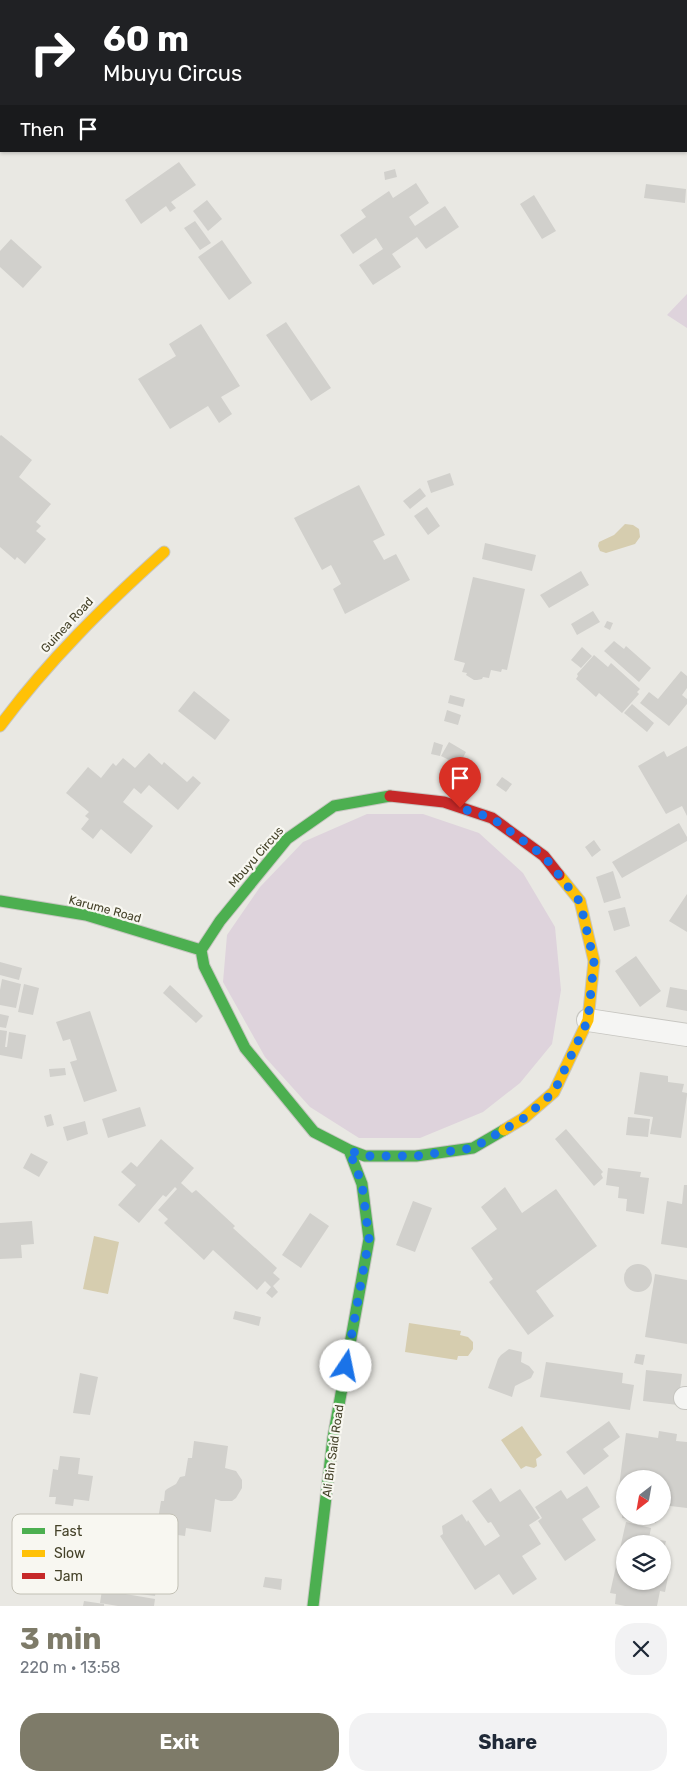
<!DOCTYPE html>
<html lang="en">
<head>
<meta charset="utf-8">
<style>
	body { margin:0; font-family:Rubik,sans-serif; background:#f2f2f3; color:#1f2937; height:100vh; display:flex; flex-direction:column; font-size:19px; white-space:nowrap }
	* { box-sizing:border-box; margin:0 }
	p { font-size:16px; color:#747a83 }
	.icon { flex:none; width:28px; height:28px; fill:none; stroke:currentColor; stroke-width:2; stroke-linecap:round; stroke-linejoin:round }
	.map { position:relative; height:1606px; overflow:hidden }
	.panel { display:flex; flex-direction:column; background:#fff; flex:1 }
	.panel>* { flex:none }
	.guide { position:absolute; left:0px; top:0px; width:688px; height:152px; box-shadow:0 1px 4px #0004; background:#202124; color:#fff; overflow:hidden }
	.needle { width:32px; rotate:211deg }
	.tools { position:absolute; left:616px; top:1470px; display:grid; gap:10px }
	.tools a { display:grid; place-items:center; width:55px; height:55px; border-radius:50%; background:#fff; box-shadow:0 1px 4px #0004; font-size:25px }
	.pin { position:absolute; display:grid; place-items:center; width:42px; height:42px; color:#fff; margin:-51px -21px; border-radius:50% 50% 50% 0; rotate:-45deg; box-shadow:0 0 5px #0007 }
	.pin .icon { rotate:45deg }
	.me { position:absolute; width:55px; margin:-28px; rotate:11deg; stroke-linejoin:round; filter:drop-shadow(0 0 4px #0008) }
	.turn { display:flex; align-items:center; gap:18px; height:105px; padding:0 20px; font-size:22px }
	.turn .icon { width:65px; height:65px; stroke-width:2.5 }
	.turn b { display:block; font-size:35px; line-height:42px }
	.then { display:flex; align-items:center; height:48px; padding:0 20px; background:#0003; gap:10px; font-size:19px }
	.round { display:grid; place-items:center; flex:none; width:52px; height:52px; border-radius:20px; background:#f2f2f3 }
	.summary { display:flex; align-items:center; justify-content:space-between; height:85px; padding:0 20px }
	h1 { font-size:30px; font-weight:700; line-height:38px; color:#7e7b69 }
	.action { display:flex; gap:10px; margin-top:auto; padding:10px 20px }
	.action a { flex:1; height:58px; border-radius:20px; background:#7e7b69; color:#fff; font-size:20px; font-weight:700; line-height:58px; text-align:center }
	.action a+a { background:#f2f2f3; color:#1f2937 }
	.map>svg:first-child { display:block }
</style>
</head>
<body>
<div class="map">
<svg width="687" height="1606" viewBox="0 0 687 1606">
	<rect width="100%" height="100%" fill="#e9e8e3"/>
	<path fill="#ded3dc" d="M687 294V328L667 315Z
		M367 814H423L479 833 523 873 555 927 561 990 552 1044 520 1083 483 1112 420 1138H359L310 1107 265 1057 223 982 227 935 260 887 303 842Z"/>
	<path fill="#d6cdaf" d="M625 524 633 525 639 529 640 537 635 544 606 553 600 551 598 546 599 542 614 535Z
		M94 1236 119 1242 108 1294 83 1289Z
		M409 1323 461 1331 460 1335 468 1337 473 1342V1349L468 1356H458L457 1360 405 1352Z
		M522 1426 542 1455 536 1459 537 1466 534 1468 526 1466 521 1469 501 1440Z"/>
	<path fill="#d1d0cc" d="M179 162 196 185 171 202 176 208 170 212 166 206 141 224 125 200Z
		M395 169 397 177 385 180 384 172Z
		M416 183 429 203 409 217 415 226 445 206 459 227 426 249 417 237 392 254 401 267 373 285 359 265 383 249 376 238 353 254 340 235 366 217 361 210 389 191 393 198Z
		M646 184 686 189 685 203 644 198Z
		M534 195 556 231 542 239 520 204Z
		M207 200 222 219 208 231 193 211Z
		M195 221 211 243 200 250 184 228Z
		M11 239 42 267 23 288 0 267V251Z
		M222 240 252 283 229 300 198 257Z
		M286 322 331 388 311 401 266 335Z
		M201 324 240 386 221 397 232 414 219 423 208 406 170 429 138 379 176 356 169 344Z
		M1 435 32 460 19 477 51 504 36 522 41 526 36 531 46 539 25 564 17 557 15 560 0 547V436Z
		M450 473 454 485 431 493 427 481Z
		M359 485 385 535 373 541 384 560 396 554 410 580 345 614 333 589 341 584 331 565 322 570 294 518Z
		M420 488 426 496 410 509 403 501Z
		M427 507 440 526 428 535 414 516Z
		M485 543 536 555 532 571 482 559Z
		M581 571 589 585 549 608 540 595Z
		M473 577 525 589 507 670 502 669 501 672 491 670 489 678 483 677 482 679 477 680H474L466 675 467 673 462 672 465 663 454 660Z
		M593 611 600 622 577 635 571 624Z
		M607 621 613 623 610 630 604 627Z
		M614 641 624 649 626 646 651 668 639 682 604 651Z
		M582 647 592 656 581 668 571 660Z
		M594 655 608 667 611 663 640 689 637 692 639 694 622 713 599 693 596 697 576 679 578 676 577 674Z
		M681 671 687 676V688L682 695 687 699V704L669 726 640 703 649 692 658 699Z
		M194 691 230 720 215 740 178 711Z
		M450 695 465 699 463 707 448 703Z
		M632 704 654 723 647 732 624 713Z
		M447 710 461 715 458 725 444 721Z
		M434 742 443 745 440 756 431 754Z
		M449 742 466 752 459 765 441 756Z
		M687 746V816L682 806 666 814 638 766 664 751 667 757Z
		M149 753 162 765 164 762 187 782 193 776 201 783 178 810 149 785 141 794 134 788 123 802 153 826 131 854 101 829 93 839 81 829 89 819 85 816 89 812 66 793 88 767 101 778 113 763 116 766 123 758 135 768Z
		M502 777 512 784 506 792 496 785Z
		M679 823 687 837V841L622 878 612 862Z
		M594 840 601 850 592 857 585 847Z
		M613 871 621 898 604 903 596 877Z
		M687 894V932L669 921Z
		M625 907 630 926 614 931 608 911Z
		M636 956 661 991 640 1007 615 971Z
		M0 962 22 968 19 980 0 975Z
		M2 979 21 984 16 1008 0 1005V990Z
		M24 984 39 988 33 1015 18 1012Z
		M170 985 203 1016 196 1023 163 993Z
		M670 987 687 990V1011L666 1007Z
		M90 1011 117 1091 84 1102 70 1062 77 1060 70 1039 63 1041 56 1022Z
		M0 1014 9 1016 6 1028 0 1027Z
		M0 1030 7 1031 5 1047H7L9 1032 26 1035 22 1059 0 1055Z
		M65 1068 66 1075 50 1077 49 1069Z
		M640 1072 668 1076V1082L684 1084 682 1092 687 1093V1095L681 1138 650 1134 653 1117 634 1114Z
		M140 1107 146 1126 108 1138 102 1119Z
		M51 1114 54 1125 47 1127 44 1116Z
		M628 1117 650 1119 648 1137 626 1135Z
		M85 1121 88 1134 67 1141 63 1127Z
		M566 1129 603 1172 601 1174 603 1178 594 1186 555 1139Z
		M161 1139 194 1168 181 1183 192 1193 196 1190 235 1226 233 1228 277 1268 273 1273 280 1279 273 1286 278 1292 272 1298 266 1293 271 1287 265 1281 257 1290 213 1250 204 1260 164 1223 168 1219 158 1210 177 1189 175 1187 166 1197 163 1195 139 1223 118 1205 136 1185 121 1172 131 1162 137 1167Z
		M31 1153 48 1162 39 1177 23 1168Z
		M608 1168 641 1172 640 1177 649 1178 644 1214 626 1211 627 1199 618 1198 619 1187 606 1185Z
		M684 1185H687V1248L661 1244 667 1201 682 1204Z
		M505 1187 522 1213 556 1189 597 1246 536 1291 554 1316 528 1335 489 1282 493 1279 471 1248 497 1229 481 1207Z
		M413 1201 432 1208 415 1252 396 1245Z
		M310 1213 329 1226 301 1268 282 1255Z
		M32 1221 34 1244 21 1245 22 1258 0 1259V1223Z
		M624 1278a14 14 0 1 1 28 0a14 14 0 1 1-28 0Z
		M655 1274 687 1280V1344L645 1337Z
		M235 1311 261 1317 259 1326 233 1319Z
		M509 1349 522 1352 521 1362 529 1366 534 1372 531 1378 515 1386 512 1397 488 1388 498 1359 501 1355Z
		M636 1354 645 1355 643 1365 634 1363Z
		M546 1362 623 1373 622 1383 634 1385 630 1410 540 1397Z
		M646 1370 682 1374 678 1405 643 1401Z
		M80 1373 98 1377 90 1415 73 1413Z
		M609 1421 620 1437 603 1449 609 1456 584 1475 566 1452Z
		M659 1431 677 1434 676 1441 687 1442V1508L662 1505V1479H625V1504L617 1502 626 1433 658 1438Z
		M194 1441 228 1446 225 1468 236 1471 242 1480V1488L236 1498 232 1501H221L215 1499 211 1532 186 1528 185 1536 156 1532 161 1501H164L165 1491 167 1489 176 1484 180 1477 185 1476 188 1458H192Z
		M60 1456 80 1458 78 1474 93 1476 89 1501 74 1499 73 1506 55 1504 56 1497H49L53 1469 58 1470Z
		M587 1486 600 1507 582 1519 596 1540 565 1561 538 1521 542 1518 535 1507 561 1490 567 1499Z
		M491 1488 500 1502 520 1489 540 1518 529 1525 541 1544 522 1556 537 1579 513 1595 499 1574 475 1590 440 1536 443 1534 442 1526 462 1514 467 1522 468 1520 485 1546 500 1536 491 1522 488 1523 472 1501Z
		M624 1505 625 1516H657L656 1523 622 1518Z
		M626 1522 651 1528 649 1538 666 1541 663 1553 662 1544H625V1581H662V1571L669 1572 665 1592 660 1591 657 1606H625L615 1604 616 1594 610 1593Z
		M134 1576 157 1580 155 1596 132 1593Z
		M265 1577 282 1579 281 1590 263 1587Z
		M102 1590 155 1599 154 1606H118L100 1603Z
		M84 1601 104 1604V1606H83Z"/>
	<g fill="none" stroke-linecap="round" stroke-linejoin="round">
		<defs>
			<path id="street" d="M588 1020 687 1035
				M685 1398H687"/>
			<path id="fast" d="M390 796 334 806 287 839 220 921 201 950 204 966 245 1048 314 1132 349 1150 365 1156H416L473 1148 504 1130
				M0 901 86 915 201 950
				M313 1606 333 1438 369 1239 362 1184 349 1150"/>
			<path id="slow" d="M0 726C48 661 104 606 164 552
				M504 1130 524 1118 554 1092 588 1020 594 961 580 901 559 875"/>
			<path id="jam" d="M390 796 444 802 492 818 544 856 559 875"/>
		</defs>
		<use href="#street" stroke="#c7c6c1" stroke-width="24"/>
		<use href="#fast" stroke="#c7c6c1" stroke-width="13"/>
		<use href="#slow" stroke="#c7c6c1" stroke-width="13"/>
		<use href="#jam" stroke="#c7c6c1" stroke-width="13"/>
		<use href="#street" stroke="#f5f5f3" stroke-width="22"/>
		<use href="#fast" stroke="#4caf50" stroke-width="11"/>
		<use href="#slow" stroke="#ffc107" stroke-width="11"/>
		<use href="#jam" stroke="#c62828" stroke-width="11"/>
	</g>
	<g fill="none" stroke-linecap="round" stroke-linejoin="round">
		<path stroke="#1a73e8" stroke-width="9" stroke-dasharray="0 16.2" d="M346 1366 369 1239 362 1184 349 1150 364 1156H416L473 1148 524 1118 554 1092 588 1020 594 961 580 902 544 856 492 818 460 808"/>
	</g>
	<g text-anchor="middle" dominant-baseline="central" stroke-width="4.5" stroke-linejoin="round" paint-order="stroke">
		<g font-size="12" fill="#444128" stroke="#f8f7f1">
			<text transform="translate(67 625) rotate(-47)">Guinea Road</text>
			<text transform="translate(256 857) rotate(-49)">Mbuyu Circus</text>
			<text transform="translate(105 909) rotate(15)">Karume Road</text>
			<text transform="translate(333 1451) rotate(-82)">Ali Bin Said Road</text>
		</g>
	</g>
	<rect x="12" y="1514" width="166" height="80" rx="8" fill="#f8f7f1" stroke="#c2c0b5" stroke-width="1"/>
	<rect x="22" y="1528" width="23" height="6" fill="#4caf50"/>
	<rect x="22" y="1550" width="23" height="7" fill="#ffc107"/>
	<rect x="22" y="1573" width="23" height="6" fill="#c62828"/>
	<g font-size="14" fill="#444128">
		<text x="54" y="1536">Fast</text>
		<text x="54" y="1558">Slow</text>
		<text x="54" y="1581">Jam</text>
	</g>
</svg>
<div class="tools">
<a><svg class="needle" viewBox="-14 -14 28 28"><path d="M0-13l5 13h-10z" fill="#e53935"/><path d="M0 13l5-13h-10z" fill="#747a83"/></svg></a>
<a><svg class="icon" aria-label="layers" viewBox="0 0 24 24"><path d="M12 4l9 5-9 5-9-5zM3 14l9 5 9-5"/></svg></a>
</div>
<div class="pin" style="left:460px;top:808px;background:#d93025"><svg class="icon" aria-label="arrive" viewBox="0 0 24 24"><path d="M6 21V4h12l-3 4 3 4H6"/></svg></div>
<svg class="me" style="left:346px;top:1366px" viewBox="-20 -20 40 40"><circle r="19" fill="#fff"/><path d="M0-13L10 11 0 6-10 11z" fill="#1a73e8"/></svg>
<div class="guide">
<div class="turn"><svg class="icon" aria-label="right" viewBox="0 0 24 24"><path d="M7 20v-9h11M14 6l5 5-5 5"/></svg><div><b>60 m</b>Mbuyu Circus</div></div>
<div class="then">Then<svg class="icon" aria-label="arrive" viewBox="0 0 24 24"><path d="M6 21V4h12l-3 4 3 4H6"/></svg></div>
</div>
</div>
<section class="panel">
<div class="summary"><div><h1>3 min</h1><p>220 m · 13:58</p></div><a class="round"><svg class="icon" aria-label="close" viewBox="0 0 24 24"><path d="M6 6l12 12M18 6L6 18"/></svg></a></div>
<div class="action"><a>Exit</a><a>Share</a></div>
</section>
</body>
</html>
